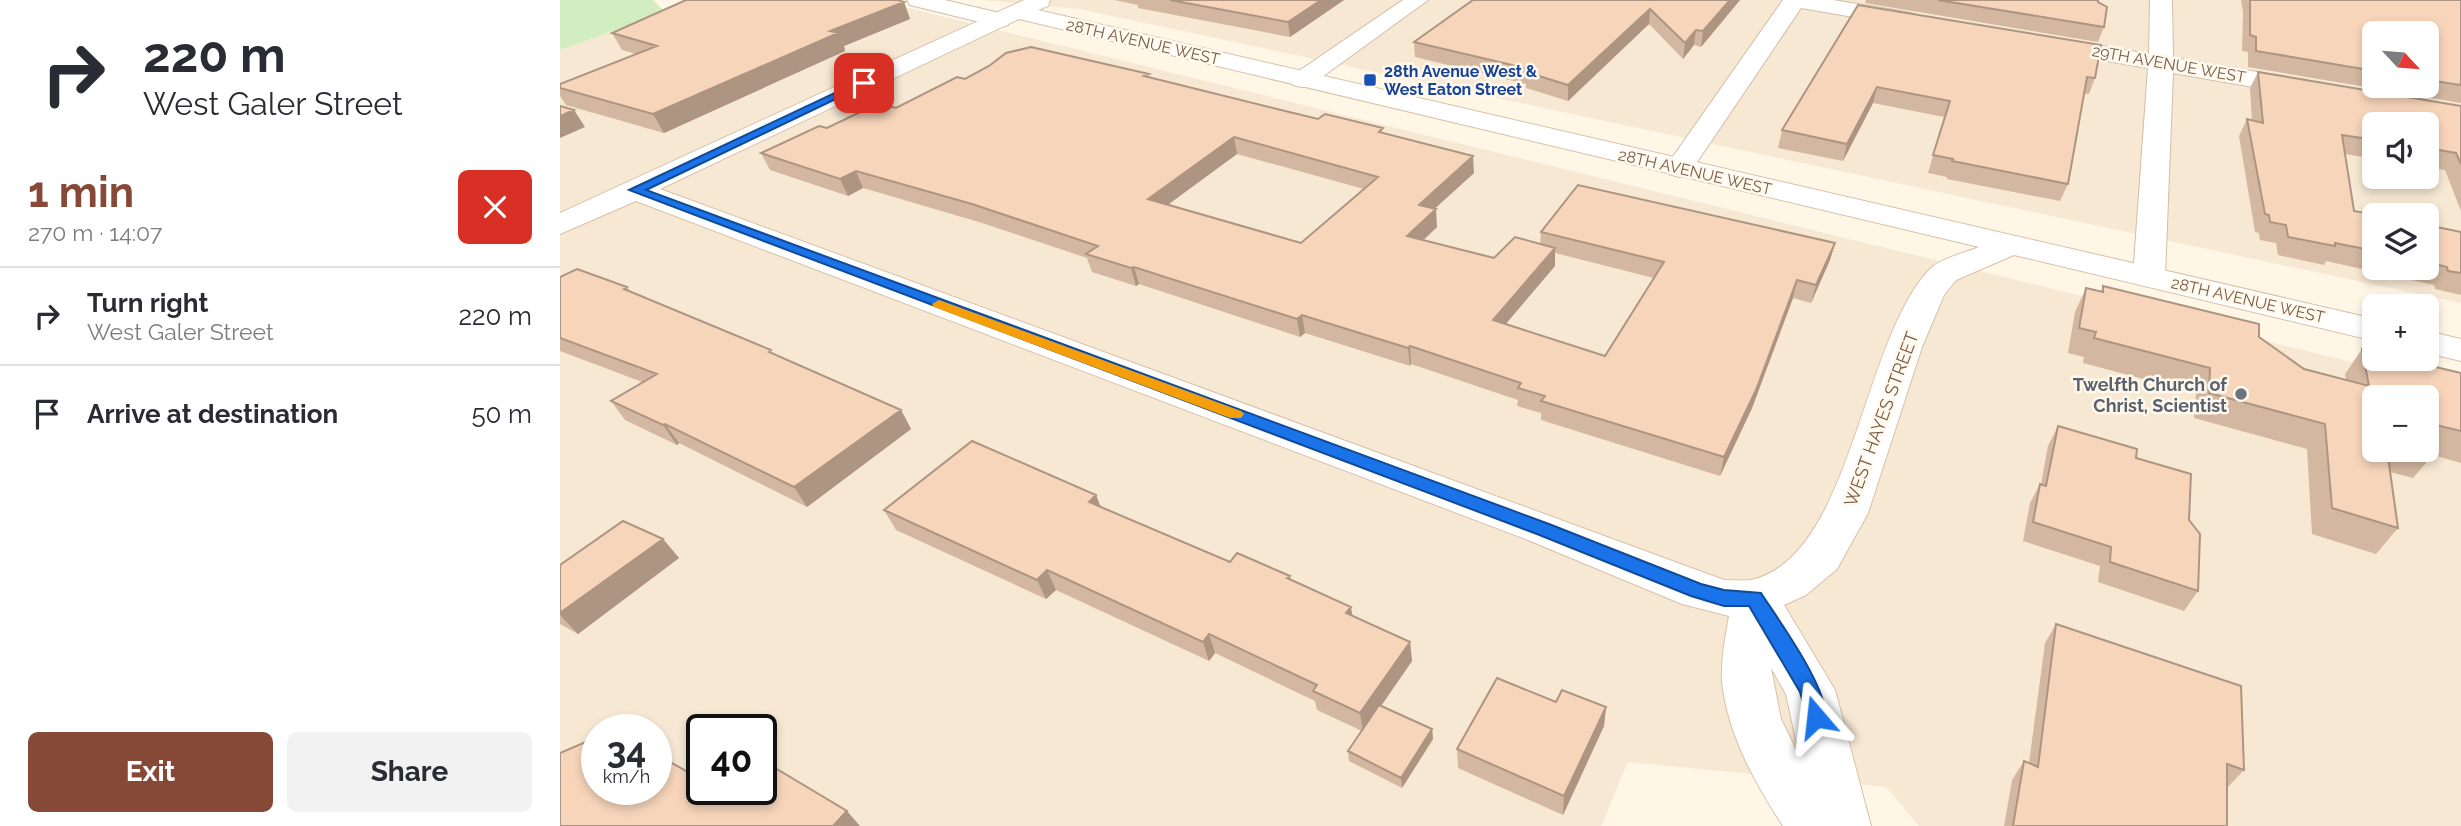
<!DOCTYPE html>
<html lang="en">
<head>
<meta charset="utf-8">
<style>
	body { margin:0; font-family:Raleway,sans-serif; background:#f2f2f3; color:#2b2b33; height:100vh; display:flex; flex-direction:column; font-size:26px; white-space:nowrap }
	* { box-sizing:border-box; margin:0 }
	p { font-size:23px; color:#7c7c81 }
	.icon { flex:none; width:38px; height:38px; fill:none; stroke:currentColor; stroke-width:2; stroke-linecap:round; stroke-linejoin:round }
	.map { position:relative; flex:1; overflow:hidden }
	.drawer { display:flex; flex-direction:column; background:#fff; width:560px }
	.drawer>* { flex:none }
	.guide { background:#fff; color:#2b2b33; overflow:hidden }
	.needle { width:46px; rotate:116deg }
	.fabs { position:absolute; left:1802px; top:21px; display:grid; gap:14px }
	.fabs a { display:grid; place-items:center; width:77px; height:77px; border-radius:10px; background:#fff; box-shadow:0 4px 10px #0003; font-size:35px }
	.speed { position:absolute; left:21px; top:714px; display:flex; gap:14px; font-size:35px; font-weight:700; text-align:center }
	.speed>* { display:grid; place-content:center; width:91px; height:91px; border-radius:50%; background:#fff; box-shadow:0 4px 10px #0003; line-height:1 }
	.speed small { font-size:18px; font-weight:400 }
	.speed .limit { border:4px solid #111; border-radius:10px; background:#fff; color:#111 }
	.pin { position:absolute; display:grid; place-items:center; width:60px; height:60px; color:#fff; margin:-30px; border-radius:14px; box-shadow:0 4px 10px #0006 }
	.me { position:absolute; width:77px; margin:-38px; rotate:343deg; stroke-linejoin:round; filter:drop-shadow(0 0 5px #0008) }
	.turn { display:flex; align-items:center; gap:24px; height:147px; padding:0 28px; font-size:32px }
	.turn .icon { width:91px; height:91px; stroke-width:2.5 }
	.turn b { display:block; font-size:49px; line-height:60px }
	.round { display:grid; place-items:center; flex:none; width:74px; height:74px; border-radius:10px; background:#f2f2f3 }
	.head { display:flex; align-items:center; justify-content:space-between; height:119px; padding:0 28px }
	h1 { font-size:42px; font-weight:700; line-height:52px; color:#864938 }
	.button { display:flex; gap:14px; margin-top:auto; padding:14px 28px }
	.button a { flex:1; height:80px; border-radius:10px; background:#864938; color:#fff; font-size:28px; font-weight:700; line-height:80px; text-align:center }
	.button a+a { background:#f2f2f3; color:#2b2b33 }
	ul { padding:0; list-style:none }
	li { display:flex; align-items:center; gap:21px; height:98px; padding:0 28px; border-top:2px solid #e1e1e2 }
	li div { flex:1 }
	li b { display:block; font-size:26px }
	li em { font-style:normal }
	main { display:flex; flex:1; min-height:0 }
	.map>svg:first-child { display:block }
</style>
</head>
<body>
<main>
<section class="drawer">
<div class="guide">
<div class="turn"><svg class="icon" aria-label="right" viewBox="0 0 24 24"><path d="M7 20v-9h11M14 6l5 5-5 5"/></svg><div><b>220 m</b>West Galer Street</div></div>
</div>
<div class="head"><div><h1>1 min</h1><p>270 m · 14:07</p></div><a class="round" style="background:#d93025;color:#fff"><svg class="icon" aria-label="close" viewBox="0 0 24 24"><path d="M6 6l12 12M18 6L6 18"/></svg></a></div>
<ul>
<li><svg class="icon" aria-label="right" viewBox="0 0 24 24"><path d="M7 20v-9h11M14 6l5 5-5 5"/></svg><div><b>Turn right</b><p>West Galer Street</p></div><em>220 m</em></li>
<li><svg class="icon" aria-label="arrive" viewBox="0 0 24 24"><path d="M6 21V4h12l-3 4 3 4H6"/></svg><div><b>Arrive at destination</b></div><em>50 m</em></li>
</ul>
<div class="button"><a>Exit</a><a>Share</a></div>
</section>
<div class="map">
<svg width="1901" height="826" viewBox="0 0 1901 826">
	<rect width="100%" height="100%" fill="#fff6e5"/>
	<path fill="#f7e8d3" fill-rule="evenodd" d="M138 0H315L1901 389V826H1359L1326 787 1068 762 1041 826H0V50ZM1815 397H1867V450H1815ZM37 730H96V789H37ZM142 730H201V789H142Z
		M420 0H1901V303L519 9ZM1815 33H1867V86H1815ZM1815 124H1867V177H1815ZM1815 215H1867V268H1815Z"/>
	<path fill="#d2eec1" d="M0 0H93L105 12 0 50Z"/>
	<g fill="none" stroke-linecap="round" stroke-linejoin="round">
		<defs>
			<path id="street" d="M347 0H385L448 15 451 20 448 25 440 27 350 5Z
				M843 0H868L751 85 742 87 733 85 730 80 733 75Z
				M1273 0 1346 12 1354 14 1357 19 1354 24 1346 26 1241 8 1129 174 1119 177 1109 174 1105 168 1223 0Z
				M1590 0H1612L1613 58 1746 80 1755 83 1759 88 1755 93 1746 96 1613 73 1605 277 1601 284 1589 287 1577 284 1573 277 1588 68 1488 51 1480 49 1476 44 1480 39 1488 37 1589 54Z"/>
			<path id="secondary" d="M464 0H490L488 6 478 10 1815 319V341L1454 255 1396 280 1384 295 1362 347 1308 513 1277 569 1246 595 1224 605 1275 690 1311 826H1223C1195 783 1167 733 1162 681 1161 660 1165 638 1169 616L1122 604 968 540 76 201 0 234V213ZM459 19 1419 247C1405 253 1381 258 1370 269 1301 340 1292 558 1191 580 1183 581 1172 580 1164 580L100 189ZM1211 668 1226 694 1240 758 1221 719Z
				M1867 331 1901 339V361L1867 353Z"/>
		</defs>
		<use href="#street" stroke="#d2bda9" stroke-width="2"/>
		<use href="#secondary" stroke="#d8c0a9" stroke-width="2"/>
		<use href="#street" fill="#fff" fill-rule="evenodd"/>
		<use href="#secondary" fill="#fff" fill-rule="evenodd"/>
	</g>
	<path fill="#d4b7a0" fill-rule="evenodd" d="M554 0H784L730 37 578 8V5Z
		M913 0H1180L1141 47 1134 45 1123 59 1089 24 1008 101 966 88V84L855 57 854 42Z
		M1306 0H1538V2L1544 27 1538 42 1305 3Z
		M1681 0H1901V103L1688 67V52L1682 51 1683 12ZM1815 33H1867V86H1815Z
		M344 2 350 19 284 46 285 51 104 133 6 105 0 96V84L76 54 62 50 52 33Z
		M1298 5 1535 78 1529 94H1524L1508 184 1500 201 1387 179V177L1368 173 1384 117 1313 103 1283 161 1218 148 1222 130Z
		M1698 72 1901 106V211L1885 170 1867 167V124H1815V159L1785 154 1794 211 1815 215V268H1867V225L1901 232V295L1875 289 1874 285 1766 261 1764 265 1718 255 1716 243 1700 240 1699 233 1695 232 1679 136 1687 119 1692 121 1690 88Z
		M590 78 721 110 824 133 914 173 874 209 877 227 863 240 934 258 980 244 981 232 1275 243 1270 260 1251 303 1233 298 1192 408 1160 476 981 420V413L957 406 958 400 851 364 850 366 745 333 740 337 579 284 576 286 532 272 527 258 419 222 303 188 288 196 210 170 201 153 267 128 336 108 405 79ZM677 154 804 189 741 243 608 205ZM995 253 1094 278 1045 356 945 324 995 266Z
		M0 277 67 287 70 291 341 410 351 429 247 507 119 443 117 445 65 420 51 401 82 382 0 351Z
		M1543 286 1699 337 1744 369 1786 380 1785 374 1802 349 1901 373V463L1873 455 1853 478 1830 472 1838 528 1816 554 1752 534 1747 449 1634 418 1636 393 1523 363 1524 357 1508 353 1515 312 1526 288 1541 291ZM1867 397V450H1815Z
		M1498 426 1576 458 1629 520 1638 591 1624 611 1538 582 1540 566 1463 541 1470 503 1480 484H1481L1488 446Z
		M536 495 540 506 670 562 730 576 731 580 792 616 850 642 852 661 821 706 872 729 873 739 842 788 789 761 788 751 802 731 757 710 755 701 655 653 649 661 496 590 486 599 336 530 324 510Z
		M103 539 119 558 18 634 0 624V565Z
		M1496 624 1684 770 1667 788V826H1444L1452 780 1464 761 1469 763 1485 643Z
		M996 702 1046 707 1044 726 1003 815 898 768 897 749Z"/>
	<path fill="#ad9582" d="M761 0H784L730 37 728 22Z
		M1170 0H1180L1141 47 1143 31Z
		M344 2 350 19 284 46 285 51 104 133 93 114 270 31Z
		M1090 9 1089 24 1008 101V85Z
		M1136 30 1134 45 1123 59 1125 43Z
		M1317 87 1313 103 1283 161 1287 144Z
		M14 110 25 127 0 138V116Z
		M674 137 677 154 592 216 588 199Z
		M913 156 914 173 860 222 859 205Z
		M296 171 303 188 288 196 280 179Z
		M876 209 877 227 849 254 847 236Z
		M1275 243 1270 260 1251 303 1256 285Z
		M995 248V266L933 339V320Z
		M574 267 579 284 576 286 571 268Z
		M1237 280 1233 298 1192 408 1160 476 1164 457Z
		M742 315 745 333 740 337 737 319Z
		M850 346 851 364 850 366 848 348Z
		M341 410 351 429 247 507 234 487Z
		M105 424 119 443 117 445 103 425Z
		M536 495 544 515 529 502Z
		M103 539 119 558 18 634 0 615V613Z
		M487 570 496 590 486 599 477 580Z
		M791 607 794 626 786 613Z
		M649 634 655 653 649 661 643 642Z
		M850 642 852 661 803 732 800 713Z
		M1046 707 1044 726 1003 815 1004 796Z
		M872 729 873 739 842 788 841 778Z
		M287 811 300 826H273Z"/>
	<path fill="#f7d5ba" stroke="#ad9582" stroke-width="2" fill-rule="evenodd" d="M126 0H337L344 2 270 31 278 33 93 114 0 88V84L97 46 52 33Z
		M610 0H761L728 22Z
		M913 0H1170L1143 31 1136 30 1125 43 1090 9 1008 85 966 72 969 69 854 42Z
		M1378 0H1538V2L1547 7 1544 27Z
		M1690 0H1901V85L1867 80V33H1815V71L1696 51V37L1690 35Z
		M1298 5 1541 45 1535 78 1527 77 1508 184 1392 161 1393 159 1373 155 1390 101 1317 87 1287 144 1222 130Z
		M471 47 589 74 584 76 721 110 758 119 765 114 823 128 819 132 913 156 859 205 876 209 847 236 934 258 955 237 995 248 933 320 1045 356 1104 262 981 232 1018 185 1275 243 1256 285 1237 280 1196 390 1164 457 981 401 985 396 958 388 961 383 850 346 848 348 742 315 737 319 574 267 571 268 526 254 538 246 412 204 296 171 280 179 201 153 259 126 267 128 319 103 336 108 397 77 405 79 429 66 446 53ZM674 137 818 177 741 243 588 199Z
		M1698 72 1901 106V164L1896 153 1867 148V124H1815V140L1782 135 1794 211 1815 215V251L1775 243V246L1728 237 1726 225 1710 222 1709 215 1705 214 1687 119 1703 123Z
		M0 106 14 110 0 116Z
		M1867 225 1901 232V273L1888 271 1887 267 1867 262Z
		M17 269 67 287 64 289 211 350 209 352 341 410 234 487 105 424 103 425 51 401 97 374 0 338V277Z
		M1543 286 1699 324V337L1744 369 1809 386 1802 349 1815 352V359H1842L1901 373V431L1868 423 1874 453 1863 450H1867V397H1815V450H1827L1838 528 1772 508 1765 424 1649 393 1650 368 1534 338 1536 332 1519 328 1526 288 1543 292Z
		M1498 426 1577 449 1576 458 1631 474 1629 520 1640 534 1638 591 1550 562 1551 547 1473 522 1480 484 1486 486Z
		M412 441 536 495 529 502 670 562 677 553 730 576 727 578 791 607 786 613 850 642 800 713 753 691 757 685 649 634 643 642 487 570 477 580 324 510Z
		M63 521 103 539 0 613V565Z
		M1496 624 1681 686 1684 770 1667 764V826H1453L1464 761 1478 767Z
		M937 678 996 702 1002 690 1046 707 1004 796 897 749Z
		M819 705 872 729 841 778 788 751Z
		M37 737V789H96V754L142 780V789H157L178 801 191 789H201V780L215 768 287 811 273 826H0V753Z"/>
	<path fill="#1a73e8" stroke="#114b97" stroke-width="2" d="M300 81 309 83 86 190 989 524 1141 584 1164 590 1201 593C1217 618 1276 698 1264 724L1256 727 1249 724 1240 692 1189 606H1164L1131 596 977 534 69 190Z"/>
	<path fill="#f59e0b" d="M379 300 681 411 684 414 681 418H670L374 307 372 304Z"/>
	<rect fill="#1a4fb4" stroke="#fff9ee" stroke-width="2.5" x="803" y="73" width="14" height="14" rx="3.5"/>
	<circle fill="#6b7280" stroke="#fff9ee" stroke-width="2.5" cx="1681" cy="394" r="7"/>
	<g text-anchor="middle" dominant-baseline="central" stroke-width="5" stroke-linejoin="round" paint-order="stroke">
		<g font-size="16" fill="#7b5c47" stroke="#fff9ee">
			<text transform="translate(583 42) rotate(13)">28TH AVENUE WEST</text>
			<text transform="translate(1609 64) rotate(10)">29TH AVENUE WEST</text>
			<text transform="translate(1135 172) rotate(13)">28TH AVENUE WEST</text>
			<text transform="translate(1688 300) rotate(13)">28TH AVENUE WEST</text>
		</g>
		<g font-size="16" font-weight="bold" fill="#164399" stroke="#fff9ee" text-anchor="start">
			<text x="824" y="71">28th Avenue West &amp;<tspan x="824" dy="18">West Eaton Street</tspan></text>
		</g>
		<g font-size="18" font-weight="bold" fill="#5b616d" stroke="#fff9ee" text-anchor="end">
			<text x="1667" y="384">Twelfth Church of<tspan x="1667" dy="21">Christ, Scientist</tspan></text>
		</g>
		<g font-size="18" fill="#7b5c47" stroke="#fff9ee">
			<text transform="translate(1321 419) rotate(-70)">WEST HAYES STREET</text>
		</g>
	</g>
</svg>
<div class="fabs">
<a><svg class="needle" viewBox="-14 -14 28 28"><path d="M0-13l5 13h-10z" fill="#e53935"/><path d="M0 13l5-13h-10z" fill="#7c7c81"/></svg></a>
<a><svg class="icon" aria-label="sound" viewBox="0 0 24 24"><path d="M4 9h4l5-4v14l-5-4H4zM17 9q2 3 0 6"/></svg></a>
<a><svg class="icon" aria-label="layers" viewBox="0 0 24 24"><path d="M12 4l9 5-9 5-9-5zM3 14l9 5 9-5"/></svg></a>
<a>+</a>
<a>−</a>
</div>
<div class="speed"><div>34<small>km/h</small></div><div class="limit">40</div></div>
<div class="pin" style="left:304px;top:83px;background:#d93025"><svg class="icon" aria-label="arrive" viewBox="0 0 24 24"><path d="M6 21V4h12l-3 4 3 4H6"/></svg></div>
<svg class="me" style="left:1256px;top:717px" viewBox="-20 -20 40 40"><path d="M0-17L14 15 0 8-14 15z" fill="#1a73e8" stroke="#fff" stroke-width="4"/></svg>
</div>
</main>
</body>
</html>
